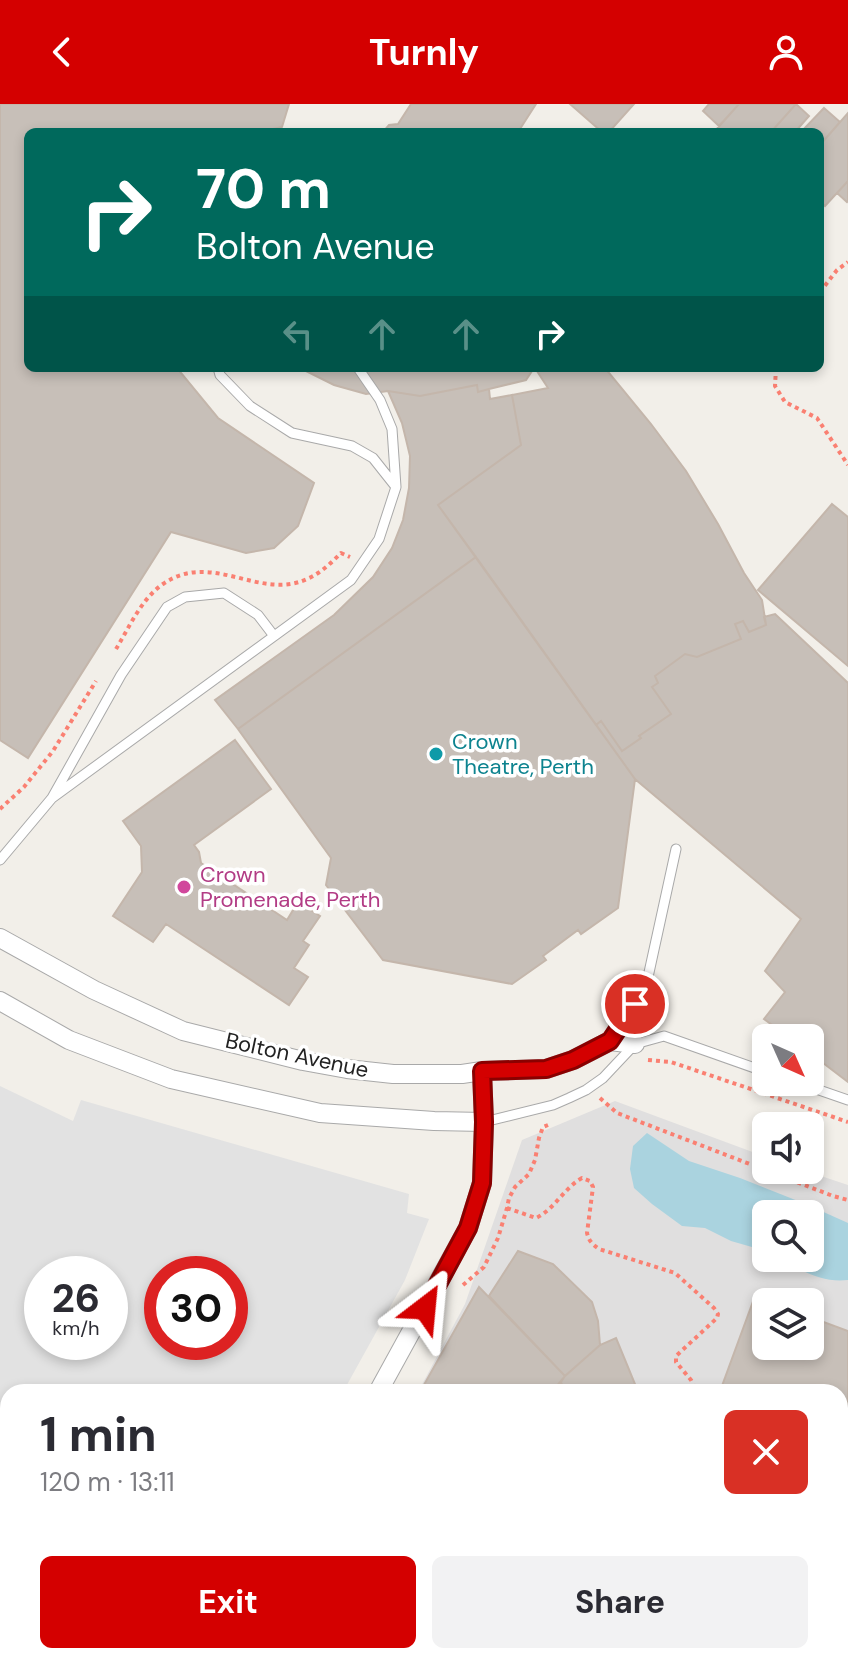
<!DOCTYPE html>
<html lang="en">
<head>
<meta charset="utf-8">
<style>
	body { margin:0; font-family:"DM Sans",sans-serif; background:#f2f2f3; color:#2b2b33; height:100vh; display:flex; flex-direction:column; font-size:30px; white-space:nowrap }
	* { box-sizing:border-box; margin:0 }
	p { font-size:26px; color:#7c7c81 }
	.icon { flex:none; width:44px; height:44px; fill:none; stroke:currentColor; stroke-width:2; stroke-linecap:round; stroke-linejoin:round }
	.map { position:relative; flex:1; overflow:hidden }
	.sheet { position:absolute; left:0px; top:1280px; width:848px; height:280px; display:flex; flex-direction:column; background:#fff; border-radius:24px 24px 0 0; box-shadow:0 4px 12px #0003 }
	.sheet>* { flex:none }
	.hud { position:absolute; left:24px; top:24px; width:800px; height:244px; border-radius:12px; box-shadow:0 4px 12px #0003; background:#00695c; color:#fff; overflow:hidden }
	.needle { width:52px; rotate:135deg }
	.tools { position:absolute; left:752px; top:920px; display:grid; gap:16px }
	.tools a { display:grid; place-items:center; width:72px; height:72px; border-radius:12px; background:#fff; box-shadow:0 4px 12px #0003; font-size:40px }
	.speed { position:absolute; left:24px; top:1152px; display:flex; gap:16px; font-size:40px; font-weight:700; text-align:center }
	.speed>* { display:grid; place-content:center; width:104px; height:104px; border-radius:50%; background:#fff; box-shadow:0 4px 12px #0003; line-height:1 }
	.speed small { font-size:20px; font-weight:400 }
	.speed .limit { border:12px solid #d22; background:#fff; color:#111 }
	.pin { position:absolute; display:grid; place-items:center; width:68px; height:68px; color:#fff; margin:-34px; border:4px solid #fff; border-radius:50%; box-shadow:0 2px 8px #0007 }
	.me { position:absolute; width:88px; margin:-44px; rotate:29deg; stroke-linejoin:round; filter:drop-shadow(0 0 6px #0008) }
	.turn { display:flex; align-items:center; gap:28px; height:168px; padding:0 40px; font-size:36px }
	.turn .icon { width:104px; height:104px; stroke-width:2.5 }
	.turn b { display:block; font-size:56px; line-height:68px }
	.lanes { display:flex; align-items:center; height:76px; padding:0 40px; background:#0003; justify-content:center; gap:40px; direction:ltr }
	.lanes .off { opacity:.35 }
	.round { display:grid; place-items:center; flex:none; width:84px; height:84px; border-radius:12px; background:#f2f2f3 }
	.summary { display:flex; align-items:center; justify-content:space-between; height:136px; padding:0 40px }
	h1 { font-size:48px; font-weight:700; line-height:60px }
	.button { display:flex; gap:16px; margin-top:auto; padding:16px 40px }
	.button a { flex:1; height:92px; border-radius:12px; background:#d40000; color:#fff; font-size:32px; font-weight:700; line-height:92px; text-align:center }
	.button a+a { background:#f2f2f3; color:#2b2b33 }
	header { display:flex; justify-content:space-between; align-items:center; height:104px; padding:0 40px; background:#d40000; color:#fff; font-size:36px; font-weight:700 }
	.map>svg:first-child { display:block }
</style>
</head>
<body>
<header><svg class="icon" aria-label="back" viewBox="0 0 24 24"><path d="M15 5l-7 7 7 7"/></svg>Turnly<svg class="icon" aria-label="person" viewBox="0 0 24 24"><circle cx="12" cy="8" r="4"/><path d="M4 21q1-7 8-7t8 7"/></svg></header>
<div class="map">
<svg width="848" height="1560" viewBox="0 0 848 1560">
	<rect width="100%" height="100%" fill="#f2efe9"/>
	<path fill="#e0dfdf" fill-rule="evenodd" d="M615 997 766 1053V1066H803L848 1081V1560H270L274 1552H840V1288H418L465 1200 522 1036ZM766 1110H810V1154H766ZM766 1198H810V1242H766Z"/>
	<path fill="#c8facc" d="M840 1417 848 1419V1515L840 1522Z"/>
	<path fill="#e2e2e2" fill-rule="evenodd" d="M0 982 73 1017 81 996 409 1090 407 1109 429 1115 405 1176 343 1288H8V1552H209L203 1560H0ZM42 1170H110V1238H42ZM162 1170H230V1238H162Z"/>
	<path fill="#aad3df" d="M647 1029 689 1057 740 1074 808 1101 848 1119V1176C822 1179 802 1167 780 1154H810V1110H766V1147L731 1137 705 1124 682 1122 652 1100 634 1084 630 1065 633 1042Z"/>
	<path fill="#c7bfb8" stroke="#c4b6ab" stroke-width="2" d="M0 0H289L282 23 260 28H28V264H177L218 314 314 379 298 422 274 444 246 449 171 428 28 654 0 636Z
		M411 0H536L518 28H383L389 21 398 20Z
		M570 0H634L609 28H602Z
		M709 0H739L719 22 703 7Z
		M739 0H796L771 28H714Z
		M796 0 809 12 795 28H771Z
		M824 4 840 18 820 41V28H801Z
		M848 9V77L825 102 820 97V41Z
		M848 77V97L847 98 837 89Z
		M300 264H534L526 276 489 285 478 288 477 281 420 292 388 287 366 290 334 281Z
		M535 264H605L651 320 686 367 718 420 744 469 762 496 766 521 749 528 743 517 735 520 741 535 697 553 685 550 655 572 658 579 652 583 671 610 639 632 641 634 622 647 601 617 596 621 438 401 521 341 512 291 548 284Z
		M477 281 478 288 489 285 490 295 512 291 521 341 438 401 476 453 238 625 215 596 334 511 373 473 392 444 403 416 409 384 410 352 402 319 388 287 420 292Z
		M832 400 848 413V562L758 486Z
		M476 453 635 675 618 804 581 830 578 826 543 852 546 856 512 880 383 856 326 781 331 754 238 625Z
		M775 510 848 579V978L810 949V934H790L764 915 785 888 765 867 801 815 635 675 596 621 601 617 622 647 641 634 639 632 671 610 652 583 658 579 655 572 685 550 697 553 741 535 735 520 743 517 749 528 766 521 764 513Z
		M235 636 271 685 194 741 199 748 201 759 287 816 298 798 320 812 303 837 309 841 294 864 308 873 289 901 166 820 153 838 113 812 142 768 141 742 123 717Z
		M518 1147 553 1160 592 1198 598 1217 600 1241 565 1272 489 1192Z
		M479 1183 565 1272 552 1288H420Z
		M755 1192 770 1198H766V1242H810V1213L848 1227V1328L840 1325V1288H739L722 1282Z
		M616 1234 637 1285 630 1288H565L561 1278 565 1272 600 1241Z
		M480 1552H563L547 1560H486Z
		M645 1552H728L734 1560H651Z"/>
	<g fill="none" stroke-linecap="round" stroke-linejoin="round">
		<defs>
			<path id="service" d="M218 264 220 271 250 302 292 329 352 342 373 354 396 383
				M52 694 351 476 379 435 396 383 392 325 380 296 358 264
				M0 756 52 694 121 571 167 503 185 493 224 489 258 511 274 532
				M610 937 635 900 648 873 676 745
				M796 978 848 996
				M484 1018 553 1001 569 994 586 986 603 974 635 940 664 932 766 968"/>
			<path id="minor" d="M0 834 94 886 183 927 303 957 347 965 393 970H462L482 967 546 965 573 956 610 937 635 940
				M0 897 69 936 171 975 320 1009 434 1017 484 1018
				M378 1288 468 1124 482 1079 484 1018 482 967
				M840 1389 848 1392
				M840 1537 848 1531
				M426 1552 434 1560
				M232 1560 236 1552
				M360 1560 368 1552
				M814 1560 824 1552"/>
		</defs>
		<use href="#service" stroke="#a9a9a9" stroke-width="11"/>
		<use href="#minor" stroke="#a9a9a9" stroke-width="20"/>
		<path stroke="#fa8072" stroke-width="4" stroke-dasharray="4 4" stroke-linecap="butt" d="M820 188 837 166 848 158
			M776 264 775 282 785 298 817 314 848 361
			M116 545C129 524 141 495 163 480 212 446 259 497 307 475 321 469 331 459 341 449L350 453
			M0 705 24 683 53 647 96 577
			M648 956 671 958 848 1018
			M600 994 617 1009 833 1092 848 1096
			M507 1104 536 1114C555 1105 564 1084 582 1074L590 1077 593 1083 587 1129C589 1137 592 1140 599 1145L675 1169 714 1204 718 1210 717 1214 676 1252V1258L691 1276 697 1288
			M463 1181 484 1163 498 1134 507 1104 509 1094 515 1083 529 1070 535 1056 539 1034 543 1023 548 1021
			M840 1356 848 1359
			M840 1426 848 1429
			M840 1502 848 1495
			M465 1552 473 1560
			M311 1560 319 1552
			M776 1560 784 1552"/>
		<use href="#service" stroke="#fff" stroke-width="9"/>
		<use href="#minor" stroke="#fff" stroke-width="18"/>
	</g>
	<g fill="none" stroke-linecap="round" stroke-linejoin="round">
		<defs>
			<path id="route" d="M425 1204 468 1124 482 1079 484 1018 482 967 546 965 573 956 610 937 635 900"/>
		</defs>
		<use href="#route" stroke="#8a0000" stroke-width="20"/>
		<use href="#route" stroke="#d40000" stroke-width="14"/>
	</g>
	<circle fill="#0f9aa8" stroke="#fff" stroke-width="3" cx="436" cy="650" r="8"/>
	<circle fill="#d1479c" stroke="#fff" stroke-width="3" cx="184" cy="783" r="8"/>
	<g text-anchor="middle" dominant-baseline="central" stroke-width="7" stroke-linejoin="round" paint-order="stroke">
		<g font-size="22" fill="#0d838f" stroke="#fff" text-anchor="start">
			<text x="452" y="637">Crown<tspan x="452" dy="25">Theatre, Perth</tspan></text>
		</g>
		<g font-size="22" fill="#b23c85" stroke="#fff" text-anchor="start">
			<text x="200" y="770">Crown<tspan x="200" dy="25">Promenade, Perth</tspan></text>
		</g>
		<g font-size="22" fill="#222" stroke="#fff">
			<text transform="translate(297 951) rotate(12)">Bolton Avenue</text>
		</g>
	</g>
</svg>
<div class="tools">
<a><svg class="needle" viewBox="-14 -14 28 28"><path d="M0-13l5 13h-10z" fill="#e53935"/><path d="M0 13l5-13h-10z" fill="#7c7c81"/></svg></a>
<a><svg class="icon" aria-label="sound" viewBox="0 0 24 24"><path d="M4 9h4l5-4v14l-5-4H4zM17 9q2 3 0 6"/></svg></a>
<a><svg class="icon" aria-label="search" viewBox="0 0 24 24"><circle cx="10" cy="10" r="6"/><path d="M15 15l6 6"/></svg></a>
<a><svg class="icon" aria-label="layers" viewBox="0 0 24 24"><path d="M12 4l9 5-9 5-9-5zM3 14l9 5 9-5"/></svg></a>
</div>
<div class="speed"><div>26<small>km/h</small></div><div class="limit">30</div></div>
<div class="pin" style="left:635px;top:900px;background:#d93025"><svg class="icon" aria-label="arrive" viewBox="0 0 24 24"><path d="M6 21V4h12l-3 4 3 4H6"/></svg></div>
<svg class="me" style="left:425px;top:1204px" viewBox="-20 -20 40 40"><path d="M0-17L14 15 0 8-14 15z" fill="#d40000" stroke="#fff" stroke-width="4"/></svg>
<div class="hud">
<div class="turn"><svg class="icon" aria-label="right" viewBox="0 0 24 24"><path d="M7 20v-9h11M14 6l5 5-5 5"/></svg><div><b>70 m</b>Bolton Avenue</div></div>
<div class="lanes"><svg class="icon off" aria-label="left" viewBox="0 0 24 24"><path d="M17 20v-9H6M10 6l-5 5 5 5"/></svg><svg class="icon off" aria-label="ahead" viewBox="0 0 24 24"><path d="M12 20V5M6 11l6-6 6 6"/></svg><svg class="icon off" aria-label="ahead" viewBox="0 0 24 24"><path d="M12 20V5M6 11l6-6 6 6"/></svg><svg class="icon" aria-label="right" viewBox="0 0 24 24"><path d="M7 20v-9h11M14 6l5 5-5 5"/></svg></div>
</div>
<section class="sheet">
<div class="summary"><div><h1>1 min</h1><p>120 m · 13:11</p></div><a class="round" style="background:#d93025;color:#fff"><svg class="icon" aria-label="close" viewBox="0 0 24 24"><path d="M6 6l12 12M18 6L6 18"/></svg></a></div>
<div class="button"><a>Exit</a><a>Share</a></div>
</section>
</div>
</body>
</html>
